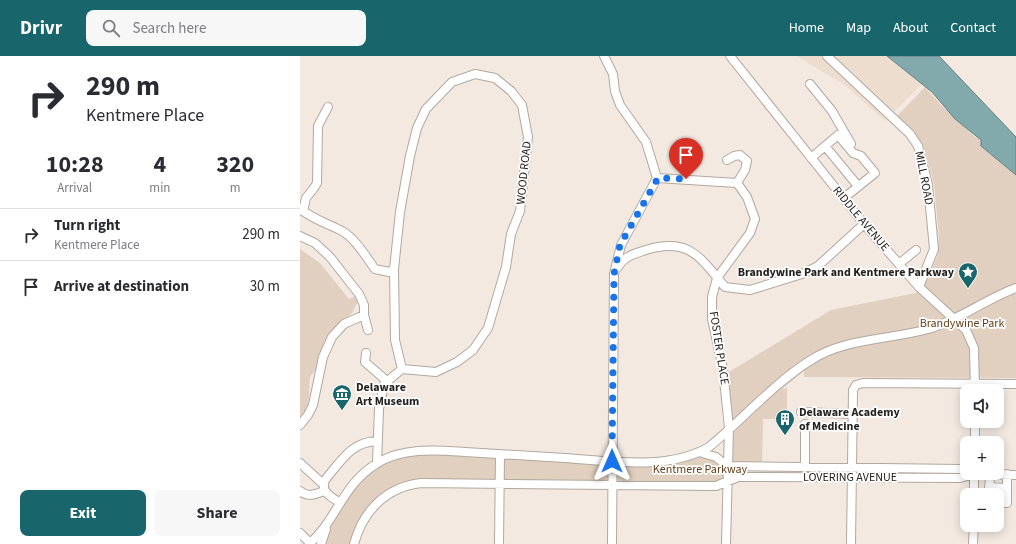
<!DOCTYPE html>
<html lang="en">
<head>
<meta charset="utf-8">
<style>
	body { margin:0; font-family:"Source Sans 3",sans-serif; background:#f7f7f7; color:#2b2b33; height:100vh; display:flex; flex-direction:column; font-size:15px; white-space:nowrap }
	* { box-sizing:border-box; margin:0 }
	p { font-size:13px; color:#7c7c81 }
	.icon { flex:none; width:22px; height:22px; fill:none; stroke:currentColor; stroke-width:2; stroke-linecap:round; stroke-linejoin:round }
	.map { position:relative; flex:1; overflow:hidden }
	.details { display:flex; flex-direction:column; background:#fff; width:300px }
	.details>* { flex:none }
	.banner { background:#fff; color:#2b2b33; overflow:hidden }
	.buttons { position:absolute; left:660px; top:328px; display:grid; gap:8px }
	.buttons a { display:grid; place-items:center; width:44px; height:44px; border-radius:8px; background:#fff; box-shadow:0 2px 10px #0003; font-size:20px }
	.pin { position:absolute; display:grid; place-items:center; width:34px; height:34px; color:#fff; margin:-41px -17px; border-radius:50% 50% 50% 0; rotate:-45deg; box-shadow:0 0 4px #0007 }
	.pin .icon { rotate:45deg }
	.me { position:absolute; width:44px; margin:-22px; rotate:0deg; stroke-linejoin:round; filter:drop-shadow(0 0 3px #0008) }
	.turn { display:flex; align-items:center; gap:14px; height:84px; padding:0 20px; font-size:18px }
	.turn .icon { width:52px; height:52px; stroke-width:2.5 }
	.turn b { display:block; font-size:28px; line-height:34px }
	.eta { display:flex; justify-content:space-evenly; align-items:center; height:68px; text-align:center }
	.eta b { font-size:24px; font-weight:700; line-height:28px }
	.primary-button { display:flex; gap:8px; margin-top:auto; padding:8px 20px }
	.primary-button a { flex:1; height:46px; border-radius:8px; background:#18666b; color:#fff; font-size:16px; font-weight:700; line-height:46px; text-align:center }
	.primary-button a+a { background:#f7f7f7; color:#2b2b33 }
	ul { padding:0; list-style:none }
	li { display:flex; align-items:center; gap:12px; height:52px; padding:0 20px; border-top:1px solid #e1e1e2 }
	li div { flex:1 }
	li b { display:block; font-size:15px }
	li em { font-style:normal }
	header { display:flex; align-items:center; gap:24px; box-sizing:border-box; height:56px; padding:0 20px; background:#18666b; color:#fff }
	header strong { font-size:19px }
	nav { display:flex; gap:22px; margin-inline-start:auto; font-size:14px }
	.search { width:280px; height:36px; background:#f7f7f7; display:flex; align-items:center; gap:10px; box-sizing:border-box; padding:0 14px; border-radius:8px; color:#7c7c81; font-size:15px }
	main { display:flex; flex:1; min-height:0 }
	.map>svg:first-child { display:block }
</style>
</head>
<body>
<header>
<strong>Drivr</strong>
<div class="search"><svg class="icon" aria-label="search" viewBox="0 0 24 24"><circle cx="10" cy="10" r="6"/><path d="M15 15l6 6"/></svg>Search here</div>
<nav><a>Home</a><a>Map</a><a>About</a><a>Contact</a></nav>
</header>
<main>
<section class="details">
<div class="banner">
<div class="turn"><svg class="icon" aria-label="right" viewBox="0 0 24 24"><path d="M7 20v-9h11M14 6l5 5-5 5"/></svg><div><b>290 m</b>Kentmere Place</div></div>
</div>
<div class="eta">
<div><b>10:28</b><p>Arrival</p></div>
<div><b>4</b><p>min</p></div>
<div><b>320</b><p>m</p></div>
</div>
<ul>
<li><svg class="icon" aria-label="right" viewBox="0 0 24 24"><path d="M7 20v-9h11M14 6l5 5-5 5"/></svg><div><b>Turn right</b><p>Kentmere Place</p></div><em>290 m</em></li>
<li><svg class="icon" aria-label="arrive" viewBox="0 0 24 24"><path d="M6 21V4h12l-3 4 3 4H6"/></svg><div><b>Arrive at destination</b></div><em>30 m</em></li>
</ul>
<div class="primary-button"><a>Exit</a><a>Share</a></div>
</section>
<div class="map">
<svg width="716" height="488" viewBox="0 0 716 488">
	<rect width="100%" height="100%" fill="#f3e9e1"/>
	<path fill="#edddcf" d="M496 0H587L622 28 585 65 545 29Z"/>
	<path fill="#e1cfbf" d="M625 31 641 49 675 81 681 84V90L716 119V322L504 321V315L482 333 487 332V363H463L462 410H427L426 426 121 427 78 445 54 488H21L25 475 67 415 113 396 340 406 399 396 427 409 424 319 531 254 616 237 628 223 638 198 639 181 634 128 623 89 597 60Z
		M0 193 20 207 49 243 55 240 58 245 52 257 32 276 17 312 10 321C8 339 12 347 0 362Z"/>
	<path fill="#82a9ac" stroke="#668081" d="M587 0H639L716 81V119L681 90V84L655 63 632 36Z"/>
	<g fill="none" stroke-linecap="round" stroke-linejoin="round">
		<path stroke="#cac1ba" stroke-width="8" stroke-dasharray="8 4" stroke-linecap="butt" d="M697 441 703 440"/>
		<defs>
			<path id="minor" d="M304 0 313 18 315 35 320 49 346 86 357 122 321 189 314 218 312 488
				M430 0 564 168 619 231 666 274 674 292 675 335
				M527 0 610 78 618 90 628 129 634 193 619 231
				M510 28 532 55 551 88
				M525 90 558 130
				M511 102 538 79 553 97 561 100 575 117 544 142
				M427 104 434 100 440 99 447 105 445 114 437 127
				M357 122 437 127 447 141 455 163 450 177 417 222 412 241V263L423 313 429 372 426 488
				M0 153C13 163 28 168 42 175 56 183 66 201 75 213L89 216 94 213
				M3 155 6 142 14 132 17 127 18 70 28 51
				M0 180 15 187 30 201 59 238 64 249V259L68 274
				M599 208 616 194
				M318 211C324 200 334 198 346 194 389 181 400 201 425 231L450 234 502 218 518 210 564 168
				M66 297 65 306 88 326
				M501 356 553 358
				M505 368V410
				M0 369 8 359 13 349 23 301 32 281 44 268 64 259
				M675 387V365
				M399 396 416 401 427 410 661 413 667 415
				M0 407 23 428
				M77 407 79 353 84 328 102 313 136 316 157 306 173 294 188 272 206 211 211 178 220 155 228 81 222 49 211 35 195 22 175 18 152 26 126 53 117 72 110 100 100 156 94 213 95 284 102 313
				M689 431 707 432
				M0 435C8 442 16 438 24 435
				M674 439V417
				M689 439 690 418
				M39 446C31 441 20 435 25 424 41 405 51 386 77 385
				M703 447H707V418
				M0 477 11 488
				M9 488C37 464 42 429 76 408 102 391 136 394 165 396 199 398 232 400 265 402 311 405 367 415 409 391 442 364 474 327 511 304 545 282 589 284 628 273 659 264 686 243 716 232
				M21 488 26 473
				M54 488C63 455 86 431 121 427L416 430 438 421 660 422 674 418 716 419
				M199 488 200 398
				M551 488 553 334 556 329 563 327 716 328
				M673 488 674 469"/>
		</defs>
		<use href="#minor" stroke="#b1a8a0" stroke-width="10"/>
		<use href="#minor" stroke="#fff" stroke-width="8"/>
	</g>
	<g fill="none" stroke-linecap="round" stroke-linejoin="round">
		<path stroke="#1a73e8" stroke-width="7" stroke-dasharray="0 12.6" d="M312 405 314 218 320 189 358 122 386 123"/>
	</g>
	<defs>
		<symbol id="sight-pin" viewBox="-11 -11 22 30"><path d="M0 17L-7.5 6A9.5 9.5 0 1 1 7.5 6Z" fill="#18666b" stroke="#fff"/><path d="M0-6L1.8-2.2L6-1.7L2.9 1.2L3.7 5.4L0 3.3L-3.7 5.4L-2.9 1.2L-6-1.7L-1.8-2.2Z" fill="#fff"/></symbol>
		<symbol id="museum-pin" viewBox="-11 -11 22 30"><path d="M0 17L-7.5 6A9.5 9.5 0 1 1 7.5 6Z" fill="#18666b" stroke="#fff"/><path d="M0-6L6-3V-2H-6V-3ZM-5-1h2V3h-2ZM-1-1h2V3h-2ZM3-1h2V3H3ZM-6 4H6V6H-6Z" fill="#fff"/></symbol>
		<symbol id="building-pin" viewBox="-11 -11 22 30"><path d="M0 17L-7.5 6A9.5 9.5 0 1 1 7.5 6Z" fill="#18666b" stroke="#fff"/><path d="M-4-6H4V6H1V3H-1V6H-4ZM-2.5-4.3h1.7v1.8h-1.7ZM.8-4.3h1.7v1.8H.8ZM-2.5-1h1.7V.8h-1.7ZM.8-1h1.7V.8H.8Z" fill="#fff"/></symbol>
	</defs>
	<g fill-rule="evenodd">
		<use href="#sight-pin" x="657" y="205" width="22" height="30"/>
		<use href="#museum-pin" x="31" y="327" width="22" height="30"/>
		<use href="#building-pin" x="474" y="352" width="22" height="30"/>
	</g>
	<g text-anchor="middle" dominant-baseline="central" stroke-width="3.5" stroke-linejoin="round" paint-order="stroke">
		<g font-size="12" fill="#25211e" stroke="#fff">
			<text transform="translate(224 117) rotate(-84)">WOOD ROAD</text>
			<text transform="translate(624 122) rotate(79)">MILL ROAD</text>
			<text transform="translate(561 163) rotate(50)">RIDDLE AVENUE</text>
			<text transform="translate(419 292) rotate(81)">FOSTER PLACE</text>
			<text x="550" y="421">LOVERING AVENUE</text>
		</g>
		<g font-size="12" font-weight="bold" fill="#25211e" stroke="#fff" text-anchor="start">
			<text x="654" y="216" text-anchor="end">Brandywine Park and Kentmere Parkway</text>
			<text x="56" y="331">Delaware<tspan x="56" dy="14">Art Museum</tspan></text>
			<text x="499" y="356">Delaware Academy<tspan x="499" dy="14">of Medicine</tspan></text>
		</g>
		<g font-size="12" fill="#643f1a" stroke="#fff">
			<text x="662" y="267">Brandywine Park</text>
			<text x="400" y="413">Kentmere Parkway</text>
		</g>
	</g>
</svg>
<div class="buttons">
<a><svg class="icon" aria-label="sound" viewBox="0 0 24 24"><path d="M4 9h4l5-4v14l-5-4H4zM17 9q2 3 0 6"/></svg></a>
<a>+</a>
<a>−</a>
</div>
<div class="pin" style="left:386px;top:123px;background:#d93025"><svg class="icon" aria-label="arrive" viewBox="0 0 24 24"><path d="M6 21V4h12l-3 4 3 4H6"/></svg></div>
<svg class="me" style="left:312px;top:405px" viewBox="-20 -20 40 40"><path d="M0-17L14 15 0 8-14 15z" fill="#1a73e8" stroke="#fff" stroke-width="4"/></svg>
</div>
</main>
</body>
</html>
